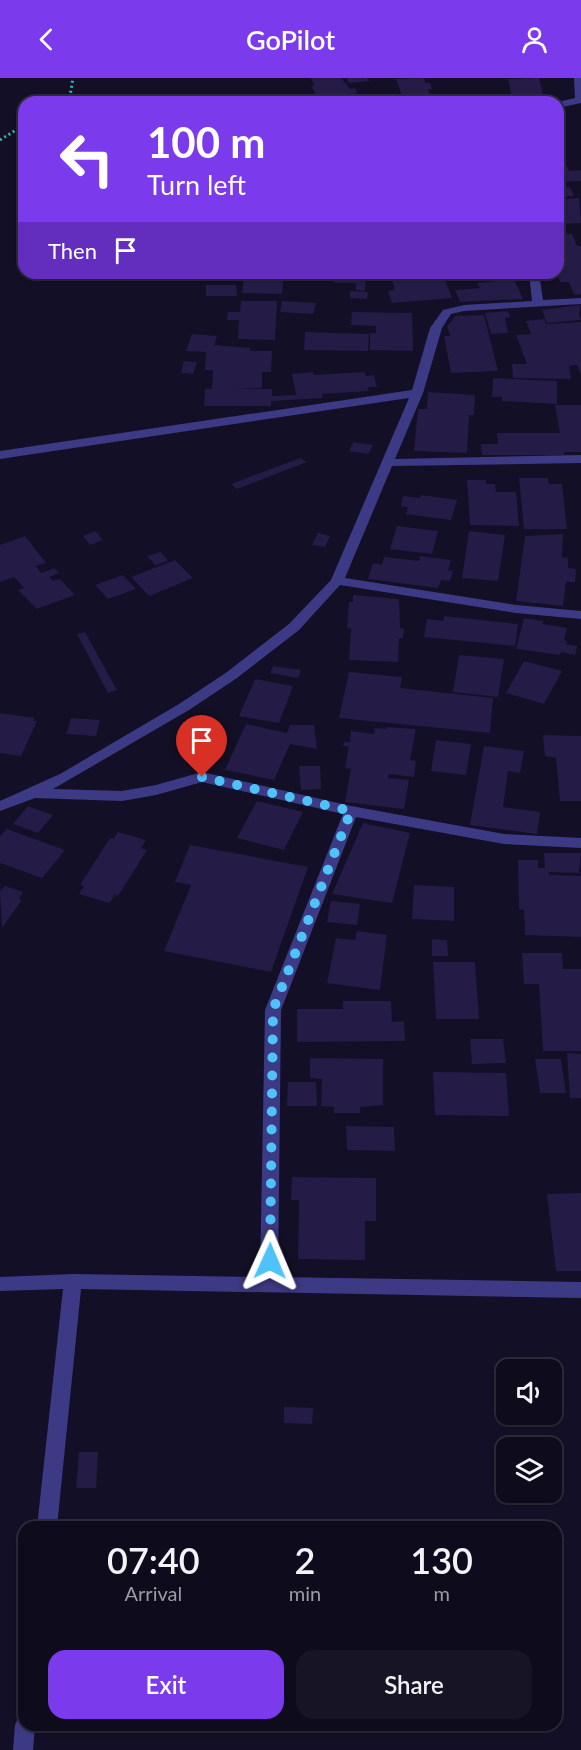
<!DOCTYPE html>
<html lang="en">
<head>
<meta charset="utf-8">
<style>
	body { margin:0; font-family:Lato,sans-serif; background:#171425; color:#f1f3f6; height:100vh; display:flex; flex-direction:column; font-size:22px; white-space:nowrap }
	* { box-sizing:border-box; margin:0 }
	p { font-size:20px; color:#9b9ba3 }
	.icon { flex:none; width:33px; height:33px; fill:none; stroke:currentColor; stroke-width:2; stroke-linecap:round; stroke-linejoin:round }
	.map { position:relative; flex:1; overflow:hidden }
	.panel { position:absolute; left:18px; top:1443px; width:544px; height:210px; display:flex; flex-direction:column; background:#0e0b1c; border-radius:18px; box-shadow:0 2px 4px #0004,0 0 0 2px #2e2b3b }
	.panel>* { flex:none }
	.top-card { position:absolute; left:18px; top:18px; width:546px; height:183px; border-radius:18px; box-shadow:0 2px 4px #0004,0 0 0 2px #2e2b3b; background:#7c3aed; color:#fff; overflow:hidden }
	.fabs { position:absolute; left:496px; top:1281px; display:grid; gap:12px }
	.fabs a { display:grid; place-items:center; width:66px; height:66px; border-radius:12px; background:#0e0b1c; box-shadow:0 2px 4px #0004,0 0 0 2px #2e2b3b; font-size:30px }
	.pin { position:absolute; display:grid; place-items:center; width:51px; height:51px; color:#fff; margin:-62px -26px; border-radius:50% 50% 50% 0; rotate:-45deg; box-shadow:0 0 6px #0007 }
	.pin .icon { rotate:45deg }
	.me { position:absolute; width:66px; margin:-33px; rotate:1deg; stroke-linejoin:round; filter:drop-shadow(0 0 4px #0008) }
	.turn { display:flex; align-items:center; gap:21px; height:126px; padding:0 30px; font-size:27px }
	.turn .icon { width:78px; height:78px; stroke-width:2.5 }
	.turn b { display:block; font-size:42px; line-height:51px }
	.then { display:flex; align-items:center; height:57px; padding:0 30px; background:#0003; gap:12px; font-size:22px }
	.eta { display:flex; justify-content:space-evenly; align-items:center; height:102px; text-align:center }
	.eta b { font-size:36px; font-weight:600; line-height:42px }
	.primary-button { display:flex; gap:12px; margin-top:auto; padding:12px 30px }
	.primary-button a { flex:1; height:69px; border-radius:18px; background:#7c3aed; color:#fff; font-size:24px; font-weight:600; line-height:69px; text-align:center }
	.primary-button a+a { background:#171425; color:#f1f3f6 }
	header { display:flex; justify-content:space-between; align-items:center; height:78px; padding:0 30px; background:#7c3aed; color:#fff; font-size:27px; font-weight:600 }
	.map>svg:first-child { display:block }
</style>
</head>
<body>
<header><svg class="icon" aria-label="back" viewBox="0 0 24 24"><path d="M15 5l-7 7 7 7"/></svg>GoPilot<svg class="icon" aria-label="person" viewBox="0 0 24 24"><circle cx="12" cy="8" r="4"/><path d="M4 21q1-7 8-7t8 7"/></svg></header>
<div class="map">
<svg width="581" height="1672" viewBox="0 0 581 1672">
	<rect width="100%" height="100%" fill="#130f26"/>
	<path fill="#241b47" d="M311 0H341L350 11 355 10 357 15 352 16 356 24H321L311 8H314Z
		M347 0H367L369 3 349 5Z
		M424 0 425 5H430L432 11H428L433 24H404L396 1Z
		M539 0 545 24H513L508 1Z
		M558 76H561L569 93 581 92V103L558 104Z
		M570 109 574 118 558 119V110Z
		M579 120 581 145 558 146V122Z
		M558 156H572L577 168H581V216L574 217 569 204H560L557 195Z
		M229 195H284L282 216 242 215 244 201H228Z
		M335 195H366L365 213 356 212V205H334Z
		M462 195 463 197 444 199 452 220 392 225 388 213 395 212 390 196Z
		M514 201 523 221 460 224 455 212 480 210 477 205Z
		M206 207H236L237 218H206Z
		M350 213 368 214 367 221 350 220Z
		M241 223H277L275 262 238 261 239 242H227L228 234H240Z
		M282 223 316 225 313 236 280 234Z
		M581 227 579 235 581 242 547 245 542 232Z
		M508 233 510 239 505 240 508 255 491 256 485 235Z
		M352 234 412 235 413 273 370 272V255H376V248L351 247Z
		M484 237 498 293 451 295 444 258H450L447 248 456 238Z
		M544 241 546 246 581 244V297L577 287 569 288 571 301 513 300 512 286H527L516 257 531 256 526 243Z
		M305 254 369 256 368 273 304 272Z
		M192 256 217 258 214 267 250 270V273H272L271 294H262V310L234 311H272V318L296 317 292 296 313 294 314 297 365 294 366 298 374 297 377 309H368L369 313 322 316 323 320 271 323V328H204L205 311H212L213 292H205L206 274 186 273Z
		M184 283 197 284 193 296 181 295Z
		M493 300 557 303V326L502 323V319H492Z
		M428 314 475 317 474 337H469L467 375 414 373 418 331H427Z
		M555 327H581V374H564V377H482L481 366H498L497 355H560Z
		M353 364 373 367 368 376 349 373Z
		M300 380 307 384 237 411 231 406Z
		M519 400H548L549 406H562L567 451H524Z
		M467 402H486V406H495L496 414H516L519 448 470 447Z
		M421 417 457 422 451 442 406 436 408 429 401 428 403 418 420 420Z
		M397 448 438 453 432 476 390 471Z
		M95 453 103 462 90 467 83 458Z
		M469 453 505 457 498 503 462 500Z
		M318 455 330 458 325 469 312 467Z
		M563 456 562 479 568 480V490L576 491 575 504H566L563 528 516 523 525 458Z
		M25 458 46 485 36 488 41 495 54 490 59 495 49 499 53 503 60 501 75 517 37 531 18 512 24 510 14 499 0 504V467Z
		M161 474 168 483 155 487 147 478Z
		M420 478 451 482 448 492 453 493 450 503 441 502 438 510 368 501 373 485 382 487 384 479 419 483Z
		M175 482 193 500 149 518 131 499Z
		M123 497 136 511 108 521 95 507Z
		M353 517 399 521 400 550 404 551 403 560H399L398 584 349 582 351 550H347L349 524H353Z
		M444 538 518 546 515 568 424 559 427 541 443 543Z
		M524 540 543 543V546L567 550 564 562 567 563 566 566 577 568 575 577 561 574 560 577 516 571Z
		M85 554 117 612 108 615 77 556Z
		M459 577 504 581 498 619 453 614Z
		M524 583 562 593 544 626 506 615Z
		M273 588 301 592 298 600 270 595Z
		M349 594 402 599 400 610 493 620 490 655 339 640Z
		M255 601 293 608 279 645 239 638Z
		M0 635 35 640 33 643H37L21 678 0 675Z
		M71 640 100 642 96 658 66 656Z
		M246 646 287 655 290 647H314L317 671 290 666 274 702 225 692Z
		M387 649 416 651 410 682 416 683 414 699 389 696 388 700 409 702 404 731 345 724 351 691 345 690 349 669 343 668 344 664H350L351 653 374 656 375 650 387 651Z
		M543 657 581 658V723H560L556 680 545 678Z
		M436 662 471 666 466 697 431 693Z
		M484 668 524 673 520 695 508 693 503 729 540 734 537 756 470 747Z
		M299 688H320L321 711 301 712Z
		M257 723 303 734 284 772 237 760Z
		M28 728 53 737 38 755 13 746Z
		M363 745 410 755 392 825 332 816Z
		M7 751 65 772 42 800 0 785V758Z
		M118 754 146 762 141 770 147 772 118 818 115 817 109 825 79 816 84 808 80 807 110 760 113 761Z
		M190 767 308 789 271 894 164 873 191 807 175 804Z
		M544 775H581L579 795 549 794V797L581 798V859L525 857 524 832 519 831 518 782H538V790H545Z
		M414 807 454 809V843L412 841Z
		M5 808 23 814 19 821 22 822 2 850 0 813Z
		M331 823 360 826 357 847 327 844Z
		M357 853 387 857 380 912 327 905 336 860 355 862Z
		M432 861 447 862 448 878H432Z
		M522 875H562L563 891H581V973H543L539 906H524Z
		M433 884H475L479 941H436Z
		M343 923H391L392 944 404 943 405 963 297 964V931H343Z
		M470 961H503L506 985 472 986Z
		M567 975 581 976V1020H570Z
		M310 980 383 981V1027L360 1029V1035H334V1029L321 1028 322 1001 310 1000Z
		M535 981H561L566 1015H540Z
		M433 994 506 995 509 1038 435 1037Z
		M288 1004H316L317 1028H287Z
		M346 1048 394 1049 395 1073 347 1072Z
		M292 1099 376 1100V1143H365V1182L298 1181 299 1122H291Z
		M581 1115V1193H556L547 1116Z
		M284 1329 313 1330 312 1346 284 1345Z
		M79 1374H98L96 1410H76Z"/>
	<g fill="none" stroke-linecap="round" stroke-linejoin="round">
		<path stroke="#2fb8b0" stroke-width="3" stroke-dasharray="2 3" stroke-linecap="butt" d="M60 24 70 18 73 0
			M0 62 24 47"/>
		<path fill="#3d3a85" fill-rule="evenodd" d="M574 0H581V25L558 30V24L575 20Z
			M529 195H539L543 222 581 220V226L464 233 451 236 442 250 423 315 395 381 581 377V385L392 388 345 500 516 527 581 533V541L516 535 340 507 299 552 237 600 189 632 53 711 122 713 156 707 202 694 351 728 504 756 581 760V770L504 766 356 739 281 932 278 1199 581 1204V1220L81 1211 57 1449H37L63 1211 0 1213V1199L73 1196 260 1199 265 932 343 736 202 704 156 717 122 723 35 720 0 733V723L60 696 179 626 227 594 289 546 331 502 409 320 0 381V373L412 312 430 250 443 232 464 227 532 223Z
			M24 1637V1647H35L33 1672H13L15 1647 18 1640Z"/>
	</g>
	<g fill="none" stroke-linecap="round" stroke-linejoin="round">
		<path stroke="#4fc3f7" stroke-width="10" stroke-dasharray="0 18" d="M202 699 351 733 273 932 270 1183"/>
	</g>
</svg>
<div class="fabs">
<a><svg class="icon" aria-label="sound" viewBox="0 0 24 24"><path d="M4 9h4l5-4v14l-5-4H4zM17 9q2 3 0 6"/></svg></a>
<a><svg class="icon" aria-label="layers" viewBox="0 0 24 24"><path d="M12 4l9 5-9 5-9-5zM3 14l9 5 9-5"/></svg></a>
</div>
<div class="pin" style="left:202px;top:699px;background:#d93025"><svg class="icon" aria-label="arrive" viewBox="0 0 24 24"><path d="M6 21V4h12l-3 4 3 4H6"/></svg></div>
<svg class="me" style="left:270px;top:1183px" viewBox="-20 -20 40 40"><path d="M0-17L14 15 0 8-14 15z" fill="#4fc3f7" stroke="#fff" stroke-width="4"/></svg>
<div class="top-card">
<div class="turn"><svg class="icon" aria-label="left" viewBox="0 0 24 24"><path d="M17 20v-9H6M10 6l-5 5 5 5"/></svg><div><b>100 m</b>Turn left</div></div>
<div class="then">Then<svg class="icon" aria-label="arrive" viewBox="0 0 24 24"><path d="M6 21V4h12l-3 4 3 4H6"/></svg></div>
</div>
<section class="panel">
<div class="eta">
<div><b>07:40</b><p>Arrival</p></div>
<div><b>2</b><p>min</p></div>
<div><b>130</b><p>m</p></div>
</div>
<div class="primary-button"><a>Exit</a><a>Share</a></div>
</section>
</div>
</body>
</html>
